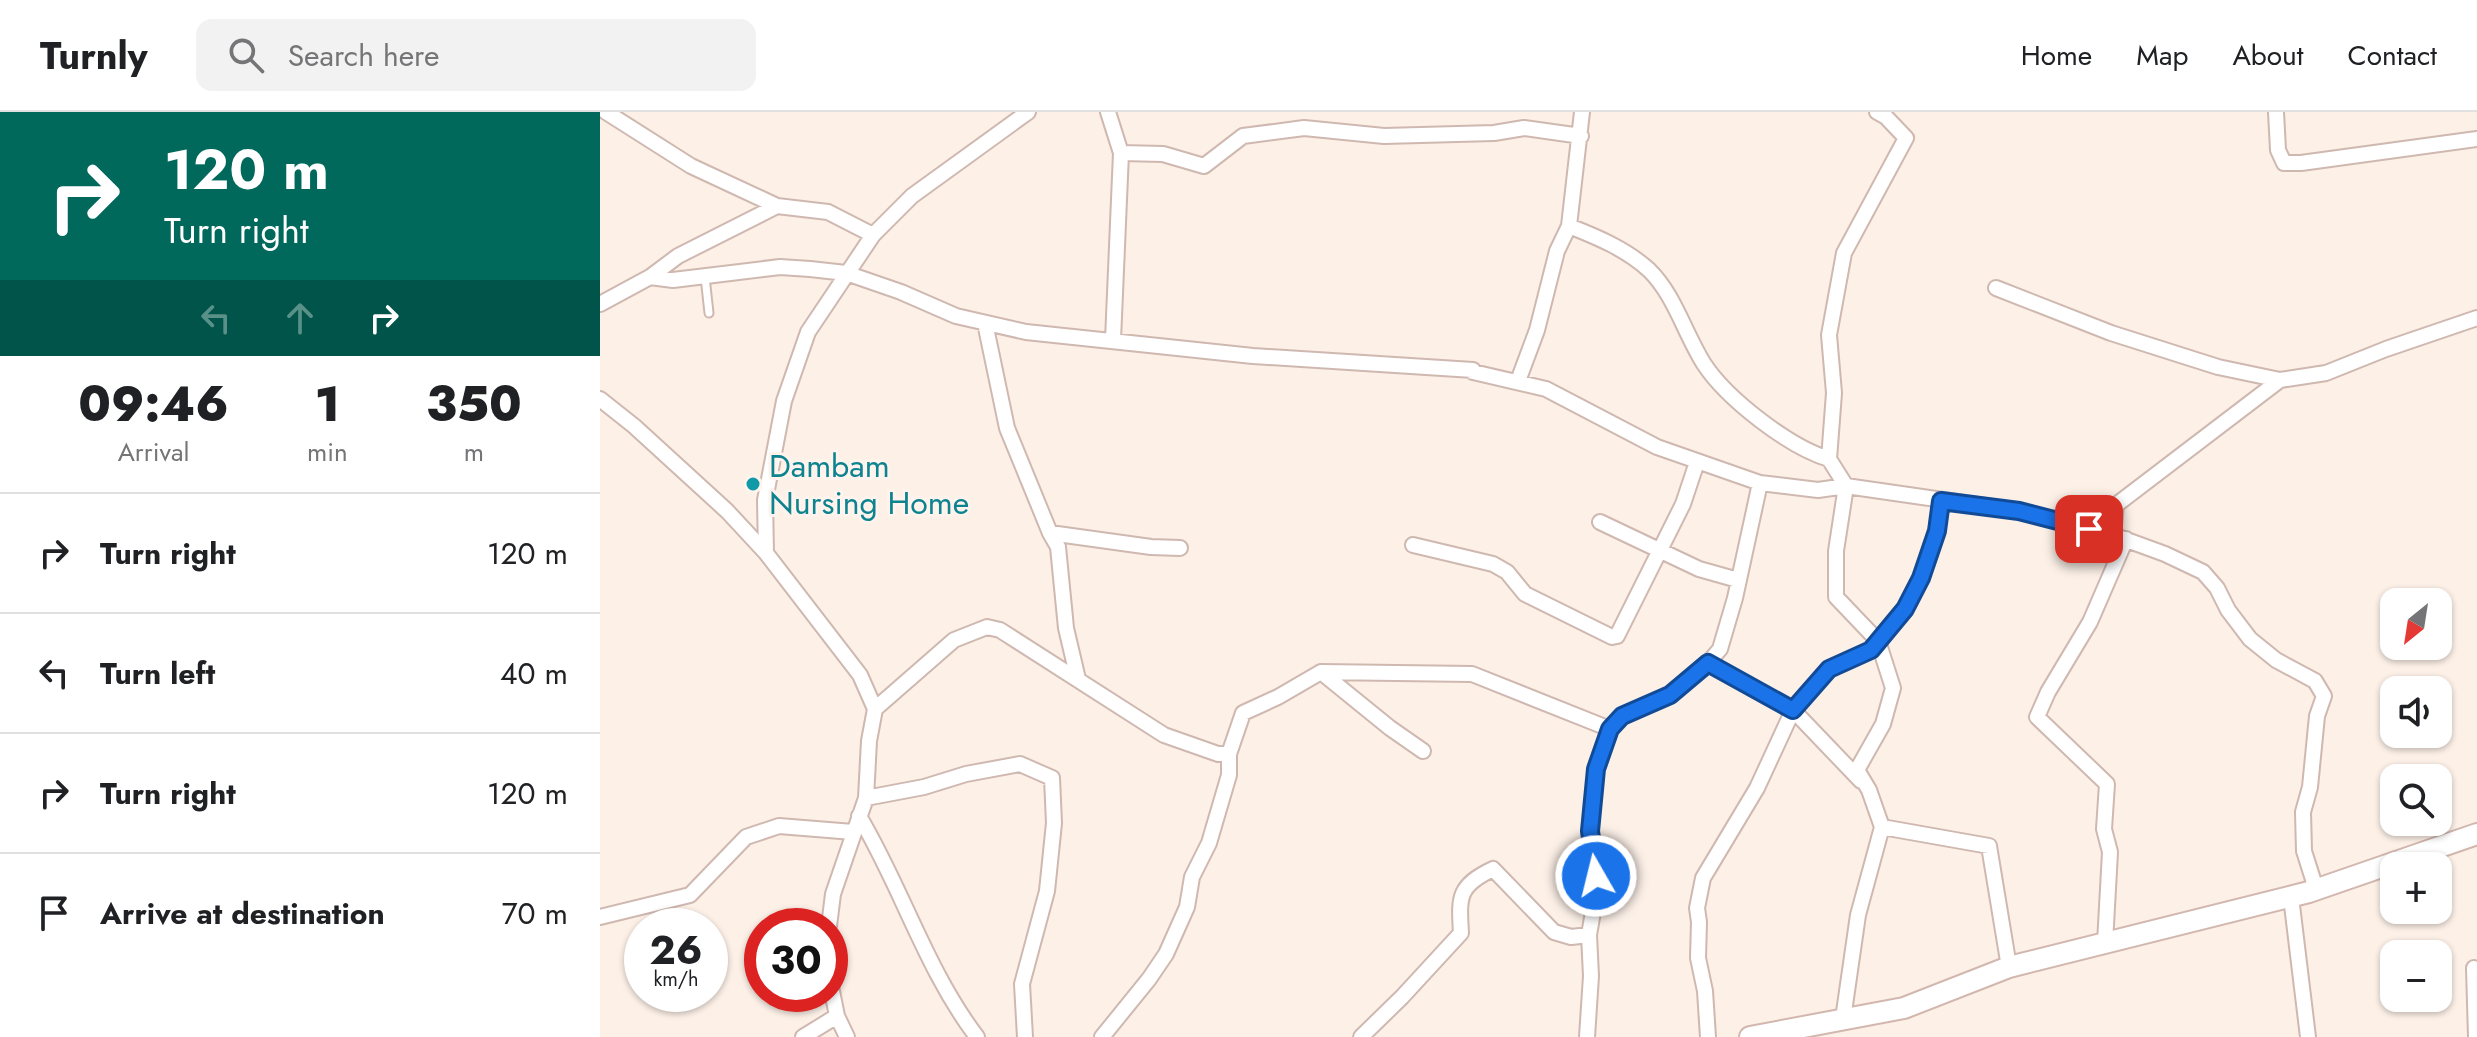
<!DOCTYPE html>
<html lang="en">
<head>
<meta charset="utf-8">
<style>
	body { margin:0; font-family:Jost,sans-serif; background:#f2f2f2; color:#202124; height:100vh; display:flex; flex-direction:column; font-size:30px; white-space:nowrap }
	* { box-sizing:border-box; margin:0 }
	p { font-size:26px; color:#757577 }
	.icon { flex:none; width:44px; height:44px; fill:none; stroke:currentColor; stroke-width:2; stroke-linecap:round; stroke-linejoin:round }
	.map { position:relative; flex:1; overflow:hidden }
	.sheet { display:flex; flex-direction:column; background:#fff; width:600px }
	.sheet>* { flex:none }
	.top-card { background:#00695c; color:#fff; overflow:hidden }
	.needle { width:52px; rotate:210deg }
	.fabs { position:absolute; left:1780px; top:476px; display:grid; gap:16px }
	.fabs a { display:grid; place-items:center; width:72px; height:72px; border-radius:16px; background:#fff; box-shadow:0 2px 6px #0004; font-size:40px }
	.speed { position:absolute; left:24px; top:796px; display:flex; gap:16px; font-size:40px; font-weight:700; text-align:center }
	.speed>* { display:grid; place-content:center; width:104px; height:104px; border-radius:50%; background:#fff; box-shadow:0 2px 6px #0004; line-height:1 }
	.speed small { font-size:20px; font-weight:400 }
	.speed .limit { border:12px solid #d22; background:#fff; color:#111 }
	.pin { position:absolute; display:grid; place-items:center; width:68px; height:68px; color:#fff; margin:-34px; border-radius:16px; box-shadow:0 4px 12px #0006 }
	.me { position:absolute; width:88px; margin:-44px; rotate:352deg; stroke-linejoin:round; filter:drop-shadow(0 0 6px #0008) }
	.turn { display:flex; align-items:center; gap:28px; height:168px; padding:0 32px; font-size:36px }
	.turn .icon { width:104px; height:104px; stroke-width:2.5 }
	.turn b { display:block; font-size:56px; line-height:68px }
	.lanes { display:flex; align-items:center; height:76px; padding:0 32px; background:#0003; justify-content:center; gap:40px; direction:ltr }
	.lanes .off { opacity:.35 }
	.eta { display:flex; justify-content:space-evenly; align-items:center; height:136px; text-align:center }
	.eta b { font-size:48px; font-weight:800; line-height:56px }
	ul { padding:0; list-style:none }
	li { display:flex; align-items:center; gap:24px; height:120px; padding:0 32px; border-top:2px solid #e0e0e0 }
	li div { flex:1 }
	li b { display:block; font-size:30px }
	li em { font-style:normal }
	header { display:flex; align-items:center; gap:48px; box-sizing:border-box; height:112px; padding:0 40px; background:#fff; border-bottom:2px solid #e0e0e0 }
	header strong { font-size:38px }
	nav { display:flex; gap:44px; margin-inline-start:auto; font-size:28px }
	.search { width:560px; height:72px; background:#f2f2f2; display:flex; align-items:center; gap:20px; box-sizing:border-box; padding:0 28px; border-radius:16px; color:#757577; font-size:30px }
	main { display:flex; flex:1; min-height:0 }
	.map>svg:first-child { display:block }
</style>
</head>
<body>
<header>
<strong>Turnly</strong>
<div class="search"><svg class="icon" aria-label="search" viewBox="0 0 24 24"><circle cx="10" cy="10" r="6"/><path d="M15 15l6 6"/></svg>Search here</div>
<nav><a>Home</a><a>Map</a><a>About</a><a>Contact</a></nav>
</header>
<main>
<section class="sheet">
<div class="top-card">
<div class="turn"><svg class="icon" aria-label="right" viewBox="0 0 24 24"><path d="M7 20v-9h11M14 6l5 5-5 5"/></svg><div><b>120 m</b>Turn right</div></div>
<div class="lanes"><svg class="icon off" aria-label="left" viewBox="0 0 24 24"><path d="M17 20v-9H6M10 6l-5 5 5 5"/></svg><svg class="icon off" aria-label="ahead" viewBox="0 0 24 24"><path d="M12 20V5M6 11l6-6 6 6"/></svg><svg class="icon" aria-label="right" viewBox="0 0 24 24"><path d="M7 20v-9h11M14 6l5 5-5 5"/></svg></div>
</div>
<div class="eta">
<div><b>09:46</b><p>Arrival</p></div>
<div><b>1</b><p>min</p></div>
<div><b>350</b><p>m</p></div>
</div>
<ul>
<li><svg class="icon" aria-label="right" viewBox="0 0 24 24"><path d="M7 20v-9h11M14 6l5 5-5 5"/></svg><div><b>Turn right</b></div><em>120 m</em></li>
<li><svg class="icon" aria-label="left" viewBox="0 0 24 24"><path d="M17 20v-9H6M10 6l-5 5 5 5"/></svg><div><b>Turn left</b></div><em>40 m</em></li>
<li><svg class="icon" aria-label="right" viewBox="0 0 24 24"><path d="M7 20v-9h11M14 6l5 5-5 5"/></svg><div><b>Turn right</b></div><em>120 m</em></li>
<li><svg class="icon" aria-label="arrive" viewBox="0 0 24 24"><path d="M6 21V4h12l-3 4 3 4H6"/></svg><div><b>Arrive at destination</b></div><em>70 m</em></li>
</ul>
</section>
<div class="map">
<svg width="1877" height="925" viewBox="0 0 1877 925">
	<rect width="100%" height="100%" fill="#fcf0e7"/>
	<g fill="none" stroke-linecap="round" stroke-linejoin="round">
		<defs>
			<path id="lane" d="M105 165 109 201"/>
			<path id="street" d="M6 0 91 54 177 94 228 100 273 123
				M508 0 521 41 513 228
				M1676 0 1678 38 1684 51H1701L1877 27
				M521 41 563 42 604 54 643 24 704 16 784 24 894 21 924 16 981 24
				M969 114C997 125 1026 137 1049 158 1074 182 1085 222 1104 252 1127 287 1189 335 1229 347L1246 374 1236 439V485L1278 529 1293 576 1283 612 1257 658 1269 678 1282 715 1389 734 1409 855
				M50 165 73 168 180 155 210 157 246 161 301 180 356 204 426 220 653 244 873 258V260L946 277 1057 335 1160 371 1218 378 1246 374 1419 399 1513 423 1565 442 1603 460 1617 476 1628 498 1650 527 1676 548 1715 569 1724 584 1717 604 1710 675 1703 700 1704 739 1716 777
				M1396 176 1511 221 1618 255 1680 268 1726 261 1786 237 1877 206
				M0 192 50 165 78 144 177 94
				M385 211 407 316 450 421 458 435 466 516 478 567
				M918 269 937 218 957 139 969 114 982 0
				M0 287 34 314 127 399 166 441 260 563 275 597 269 629 266 686 233 782 229 814
				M1229 347 1234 281 1229 223 1244 141 1306 26 1286 5 1277 0
				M1000 410 1099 457 1138 468
				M450 421 551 435 580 436
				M1513 423 1516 393 1680 268
				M813 433 893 452 907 460 925 482 1012 525 1017 524 1083 392 1097 350
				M166 441 165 388 184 289 208 220 273 123 312 84 428 0
				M1108 551 1193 598 1261 669
				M275 597 354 528 387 515 400 518 564 623 618 642H629V663L609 731 592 765 587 795 566 842 549 867 502 925
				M823 639 790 616 721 560 872 562 1010 617
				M629 642 643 601 678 585 721 560
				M266 686 324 675 366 662 420 652 452 666 454 711 447 779 422 872 425 925
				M259 704C302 776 326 858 377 925
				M1691 785 1708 925
				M0 805 90 783 146 725 179 714 253 720
				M1505 831 1510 740 1504 717 1507 672 1437 605 1448 580 1490 510 1526 427
				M1874 856 1876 925
				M230 869 237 904 247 925
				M1243 907 1258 803 1282 715
				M203 925 237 904
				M761 925 802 885 861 821C859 786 857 774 893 757L954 820 971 825 989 823
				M987 925 991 864 989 823 994 794 996 764 990 719 996 657 1010 617 1022 604 1070 583 1108 551 1120 537 1135 486 1160 371
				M1108 925 1105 879 1098 846 1099 810 1097 796 1103 766 1157 676 1193 598 1229 557 1271 538 1305 497 1321 466 1337 419 1341 389"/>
			<path id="secondary" d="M1150 925 1304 896 1409 855 1709 780 1877 722"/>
		</defs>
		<use href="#lane" stroke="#cfb8b0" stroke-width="11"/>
		<use href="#street" stroke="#cfb8b0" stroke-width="18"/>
		<use href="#secondary" stroke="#d2b7ae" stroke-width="24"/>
		<use href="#lane" stroke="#fff" stroke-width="7"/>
		<use href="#street" stroke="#fff" stroke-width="14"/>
		<use href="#secondary" stroke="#fff" stroke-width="20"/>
	</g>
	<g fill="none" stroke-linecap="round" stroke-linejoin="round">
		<defs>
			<path id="route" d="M996 764 990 719 996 657 1010 617 1022 604 1070 583 1108 551 1193 598 1229 557 1271 538 1305 497 1321 466 1337 419 1341 389 1419 399 1489 417"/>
		</defs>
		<use href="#route" stroke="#114b97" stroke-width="20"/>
		<use href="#route" stroke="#1a73e8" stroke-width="14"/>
	</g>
	<circle fill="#0f9aa8" stroke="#fef4ed" stroke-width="3" cx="153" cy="372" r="8"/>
	<g text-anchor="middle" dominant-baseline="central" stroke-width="6" stroke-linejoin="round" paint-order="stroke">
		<g font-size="32" fill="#0d838f" stroke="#fef4ed" text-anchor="start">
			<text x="169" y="354">Dambam<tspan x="169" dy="37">Nursing Home</tspan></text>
		</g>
	</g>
</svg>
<div class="fabs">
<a><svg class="needle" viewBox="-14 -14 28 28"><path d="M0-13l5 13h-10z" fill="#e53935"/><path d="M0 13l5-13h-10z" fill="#757577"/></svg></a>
<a><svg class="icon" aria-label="sound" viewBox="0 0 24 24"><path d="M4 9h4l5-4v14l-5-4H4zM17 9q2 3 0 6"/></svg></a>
<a><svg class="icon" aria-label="search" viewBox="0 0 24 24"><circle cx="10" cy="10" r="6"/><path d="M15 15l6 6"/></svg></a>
<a>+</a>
<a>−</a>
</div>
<div class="speed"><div>26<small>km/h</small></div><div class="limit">30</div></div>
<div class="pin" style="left:1489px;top:417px;background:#d93025"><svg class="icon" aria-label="arrive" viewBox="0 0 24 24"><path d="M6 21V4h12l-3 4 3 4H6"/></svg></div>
<svg class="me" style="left:996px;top:764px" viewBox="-20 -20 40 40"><circle r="17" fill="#1a73e8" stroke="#fff" stroke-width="3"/><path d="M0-11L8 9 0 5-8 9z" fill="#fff"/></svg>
</div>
</main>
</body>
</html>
